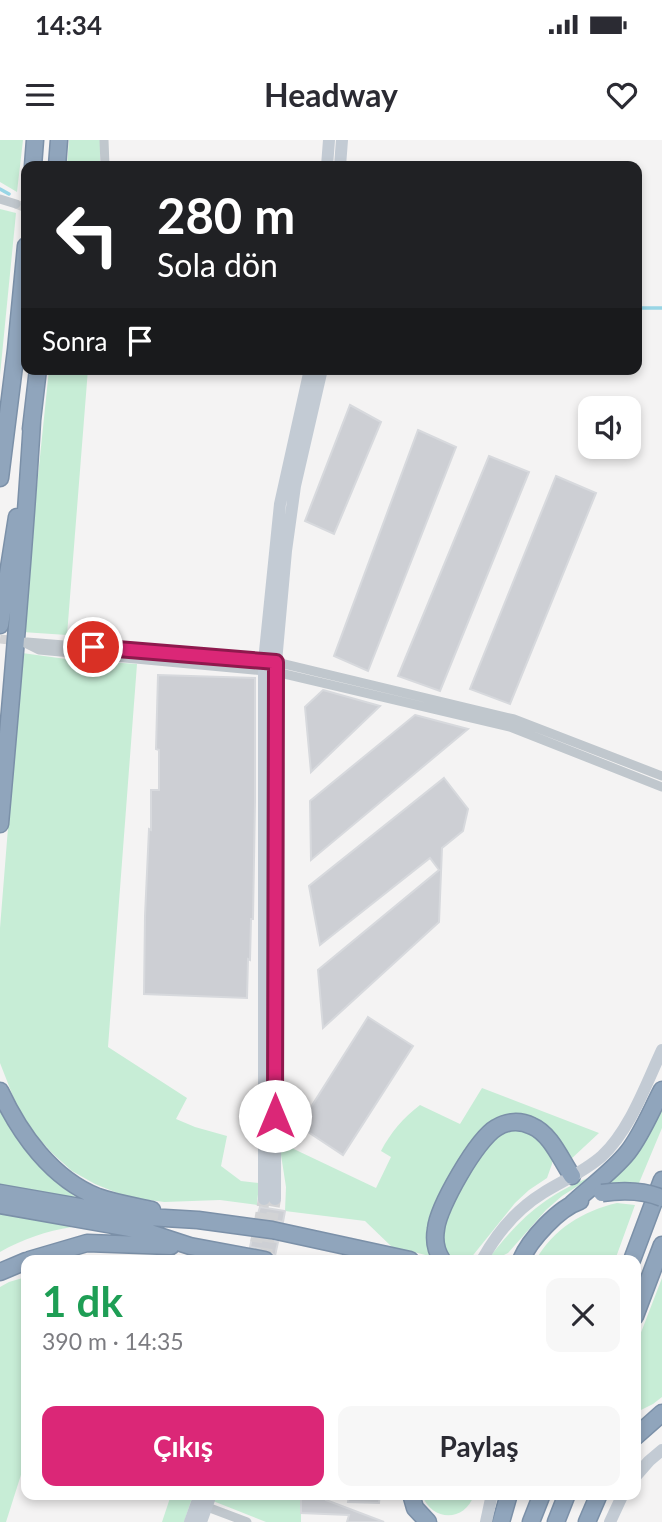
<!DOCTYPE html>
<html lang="tr">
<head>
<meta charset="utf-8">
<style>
	body { margin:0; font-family:Lato,sans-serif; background:#f7f7f7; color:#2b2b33; height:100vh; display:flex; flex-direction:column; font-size:26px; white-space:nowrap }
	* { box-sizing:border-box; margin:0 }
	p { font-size:23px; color:#7c7c81 }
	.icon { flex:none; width:38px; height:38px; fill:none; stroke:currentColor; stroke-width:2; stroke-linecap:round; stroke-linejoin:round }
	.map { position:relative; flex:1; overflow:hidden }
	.panel { position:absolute; left:21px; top:1115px; width:620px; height:245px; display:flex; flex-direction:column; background:#fff; border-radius:14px; box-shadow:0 4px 10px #0003 }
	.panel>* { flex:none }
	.hud { position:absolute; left:21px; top:21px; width:621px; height:214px; border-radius:14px; box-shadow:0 4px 10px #0003; background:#202124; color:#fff; overflow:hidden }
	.buttons { position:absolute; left:578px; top:256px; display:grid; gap:14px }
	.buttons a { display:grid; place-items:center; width:63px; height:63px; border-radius:14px; background:#fff; box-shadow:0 4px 10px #0003; font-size:35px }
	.pin { position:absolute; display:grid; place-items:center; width:60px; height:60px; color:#fff; margin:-30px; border:4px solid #fff; border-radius:50%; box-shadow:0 2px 7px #0007 }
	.me { position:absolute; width:77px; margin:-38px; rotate:0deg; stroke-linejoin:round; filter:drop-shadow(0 0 5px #0008) }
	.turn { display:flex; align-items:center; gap:24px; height:147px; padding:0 21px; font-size:32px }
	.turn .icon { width:91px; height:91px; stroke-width:2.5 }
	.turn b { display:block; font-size:49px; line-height:60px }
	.then { display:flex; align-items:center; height:66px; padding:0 21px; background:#0003; gap:14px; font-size:26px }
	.round { display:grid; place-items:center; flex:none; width:74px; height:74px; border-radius:14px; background:#f7f7f7 }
	.summary { display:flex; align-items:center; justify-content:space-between; height:119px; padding:0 21px }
	h1 { font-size:42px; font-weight:700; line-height:52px; color:#1e9e55 }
	.primary-button { display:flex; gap:14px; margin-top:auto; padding:14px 21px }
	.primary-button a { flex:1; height:80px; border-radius:14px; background:#db2777; color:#fff; font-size:28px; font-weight:700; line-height:80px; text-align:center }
	.primary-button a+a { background:#f7f7f7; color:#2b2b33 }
	.status { display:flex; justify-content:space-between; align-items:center; height:49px; padding:0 35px; background:#fff; direction:ltr }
	.status svg { height:19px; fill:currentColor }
	header { display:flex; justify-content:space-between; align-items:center; height:91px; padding:0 21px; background:#fff; font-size:32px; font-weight:700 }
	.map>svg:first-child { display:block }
</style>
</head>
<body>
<div class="status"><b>14:34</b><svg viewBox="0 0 49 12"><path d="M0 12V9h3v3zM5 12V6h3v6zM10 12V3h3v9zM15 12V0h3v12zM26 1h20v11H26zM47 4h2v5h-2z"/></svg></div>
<header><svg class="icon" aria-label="menu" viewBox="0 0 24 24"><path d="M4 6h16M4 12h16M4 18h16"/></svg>Headway<svg class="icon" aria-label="heart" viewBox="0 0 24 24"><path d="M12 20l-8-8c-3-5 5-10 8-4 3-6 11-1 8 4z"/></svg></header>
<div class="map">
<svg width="662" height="1382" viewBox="0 0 662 1382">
	<rect width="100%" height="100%" fill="#f4f3f3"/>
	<path fill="#c7edd6" d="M0 0H23L17 52 0 42Z
		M69 0H100V26H67Z
		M0 69 16 73 0 235Z
		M49 229H88L67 495 22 492Z
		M22 513 66 519 137 524 108 907 187 958 176 979 195 987 227 996 221 1026 241 1041 259 1043 257 1065 220 1060 164 1062 142 1059 120 1054 95 1044 72 1031 52 1013 35 994 16 964 0 923V788Z
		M482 948 599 993 570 1020 556 1001 507 978 444 1051 434 1117 392 1107 365 1081 285 1071 286 1047 279 1002 376 1048 391 1017 381 1011C391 992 403 978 420 965L460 984Z
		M662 963V988L639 1043 621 1042 601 1045Z
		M0 970C19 1009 48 1039 83 1062L0 1048Z
		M511 988 530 990 553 1016 552 1024 547 1038 529 1050 515 1063 470 1119 453 1120 446 1115 443 1107 441 1086 459 1048 493 996Z
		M595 1035 562 1056 546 1070 508 1113 498 1118 488 1119C521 1077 545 1055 595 1035Z
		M617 1063 635 1065 615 1120H536C553 1089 583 1071 617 1063Z
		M0 1071 54 1082 72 1087C46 1091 23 1099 0 1112Z
		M26 1137V1319L6 1382H0V1147L9 1142Z
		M662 1138V1257L653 1264 635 1273V1208Z
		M171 1355H193L184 1382H162Z
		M215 1355H301V1382H266L213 1361Z
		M422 1355V1354L474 1355C465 1382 432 1382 422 1355Z"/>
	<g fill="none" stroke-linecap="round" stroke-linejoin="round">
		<path stroke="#98d5e5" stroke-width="3.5" d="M0 49 9 54
			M637 168H662"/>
	</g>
	<path fill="#cdcfd4" stroke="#d7d9dd" stroke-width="2" d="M350 265 381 282 334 394 305 381Z
		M418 290 456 307 368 531 334 516Z
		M489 316 529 332 440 551 398 536Z
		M556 336 596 353 510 564 470 549Z
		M158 535 255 538V661L253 779H251L250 820 248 819 247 858 144 854 145 776 149 689 151 690V650H159V610L156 609Z
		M323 550 380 566 311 632 305 567Z
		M415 575 468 589 311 720 310 661Z
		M444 638 468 669 463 691 442 708 439 782 323 888 318 830 439 730 430 718 320 805 309 746Z
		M368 877 413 906 343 1015 299 986Z
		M260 1067 285 1071 283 1082 257 1077Z
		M252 1098 278 1102 275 1116 268 1110 250 1107Z
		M301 1354H327L326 1360 384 1382H347L349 1375 301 1373Z
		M349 1354H380L379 1363 348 1362Z"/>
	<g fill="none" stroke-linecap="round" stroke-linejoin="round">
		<path stroke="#d2d3d5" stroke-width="9" stroke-dasharray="9 4.5" stroke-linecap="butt" d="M16 64 26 68
			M0 499 19 501"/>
		<path stroke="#d2d3d5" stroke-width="12" stroke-dasharray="12 6" stroke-linecap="butt" d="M253 1120 264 1059
			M265 1120 275 1059"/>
		<defs>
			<path id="highway" d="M33 26 35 0
				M57 26 59 0
				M31 289 38 229
				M0 338 16 210 26 106
				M0 485 17 377
				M0 684C12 550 24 416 32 281
				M0 951C20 994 52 1039 98 1057 115 1063 134 1066 152 1070
				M0 1053 131 1076 198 1080 272 1090 410 1120
				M572 1064C590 1047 612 1032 628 1012 642 994 651 971 662 950
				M0 1065 141 1090 190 1106 265 1120
				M29 1120 87 1103 171 1106
				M442 1120C436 1111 434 1100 436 1089 438 1067 477 999 496 988 507 981 520 980 532 986 551 994 561 1020 572 1036
				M521 1120C530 1099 559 1068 580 1061
				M632 1120 662 1040
				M0 1132 26 1121
				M635 1176 662 1105
				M635 1297 662 1273
				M411 1354 415 1368 428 1382
				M501 1382 509 1354
				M531 1382 542 1354
				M556 1382 567 1354
				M587 1382 599 1354"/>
		</defs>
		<use href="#highway" stroke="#7b90a8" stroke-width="19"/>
		<path stroke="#c0c7cd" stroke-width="9" d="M104 0 105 26
			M0 59 16 64
			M21 501 39 510 276 532 510 587 662 647
			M27 502 276 522 514 579 662 636
			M202 1365 247 1382"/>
		<path stroke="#c3cbd4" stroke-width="12" d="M327 26 329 0
			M340 26 342 0
			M264 1059V521L280 364 310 229
			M275 1059 276 522 286 411 295 346 322 229
			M482 1120C497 1093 517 1069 543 1053 562 1041 584 1032 602 1016 630 990 646 944 662 910
			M635 1337 649 1321 662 1310
			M190 1382 200 1354
			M201 1382 211 1354
			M486 1382 492 1354
			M610 1382 623 1354"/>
		<use href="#highway" stroke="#90a5bc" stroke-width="16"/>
		<defs>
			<path id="highway-bridge" d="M602 1053C623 1050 643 1050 662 1058"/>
		</defs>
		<use href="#highway-bridge" stroke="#7b90a8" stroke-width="19" stroke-linecap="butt"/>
		<use href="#highway-bridge" stroke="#90a5bc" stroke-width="16"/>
	</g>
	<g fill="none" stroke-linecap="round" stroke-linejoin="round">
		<defs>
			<path id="route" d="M93 507 276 522 275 976"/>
		</defs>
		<use href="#route" stroke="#8e194d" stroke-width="18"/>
		<use href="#route" stroke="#db2777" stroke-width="12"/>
	</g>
</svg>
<div class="buttons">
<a><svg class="icon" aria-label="sound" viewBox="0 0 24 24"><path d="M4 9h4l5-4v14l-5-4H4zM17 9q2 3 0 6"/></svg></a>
</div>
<div class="pin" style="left:93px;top:507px;background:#d93025"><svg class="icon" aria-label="arrive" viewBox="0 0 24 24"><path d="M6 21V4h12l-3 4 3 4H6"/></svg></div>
<svg class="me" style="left:275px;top:976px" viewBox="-20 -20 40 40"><circle r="19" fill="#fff"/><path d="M0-13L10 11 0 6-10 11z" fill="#db2777"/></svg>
<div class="hud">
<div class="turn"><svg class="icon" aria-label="left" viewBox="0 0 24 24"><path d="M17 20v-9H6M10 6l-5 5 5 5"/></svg><div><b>280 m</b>Sola dön</div></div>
<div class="then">Sonra<svg class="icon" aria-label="arrive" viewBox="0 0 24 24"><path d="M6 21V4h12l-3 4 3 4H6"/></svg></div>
</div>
<section class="panel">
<div class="summary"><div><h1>1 dk</h1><p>390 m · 14:35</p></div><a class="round"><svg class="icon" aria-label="close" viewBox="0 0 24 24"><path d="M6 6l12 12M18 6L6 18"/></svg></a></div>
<div class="primary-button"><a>Çıkış</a><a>Paylaş</a></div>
</section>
</div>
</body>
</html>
